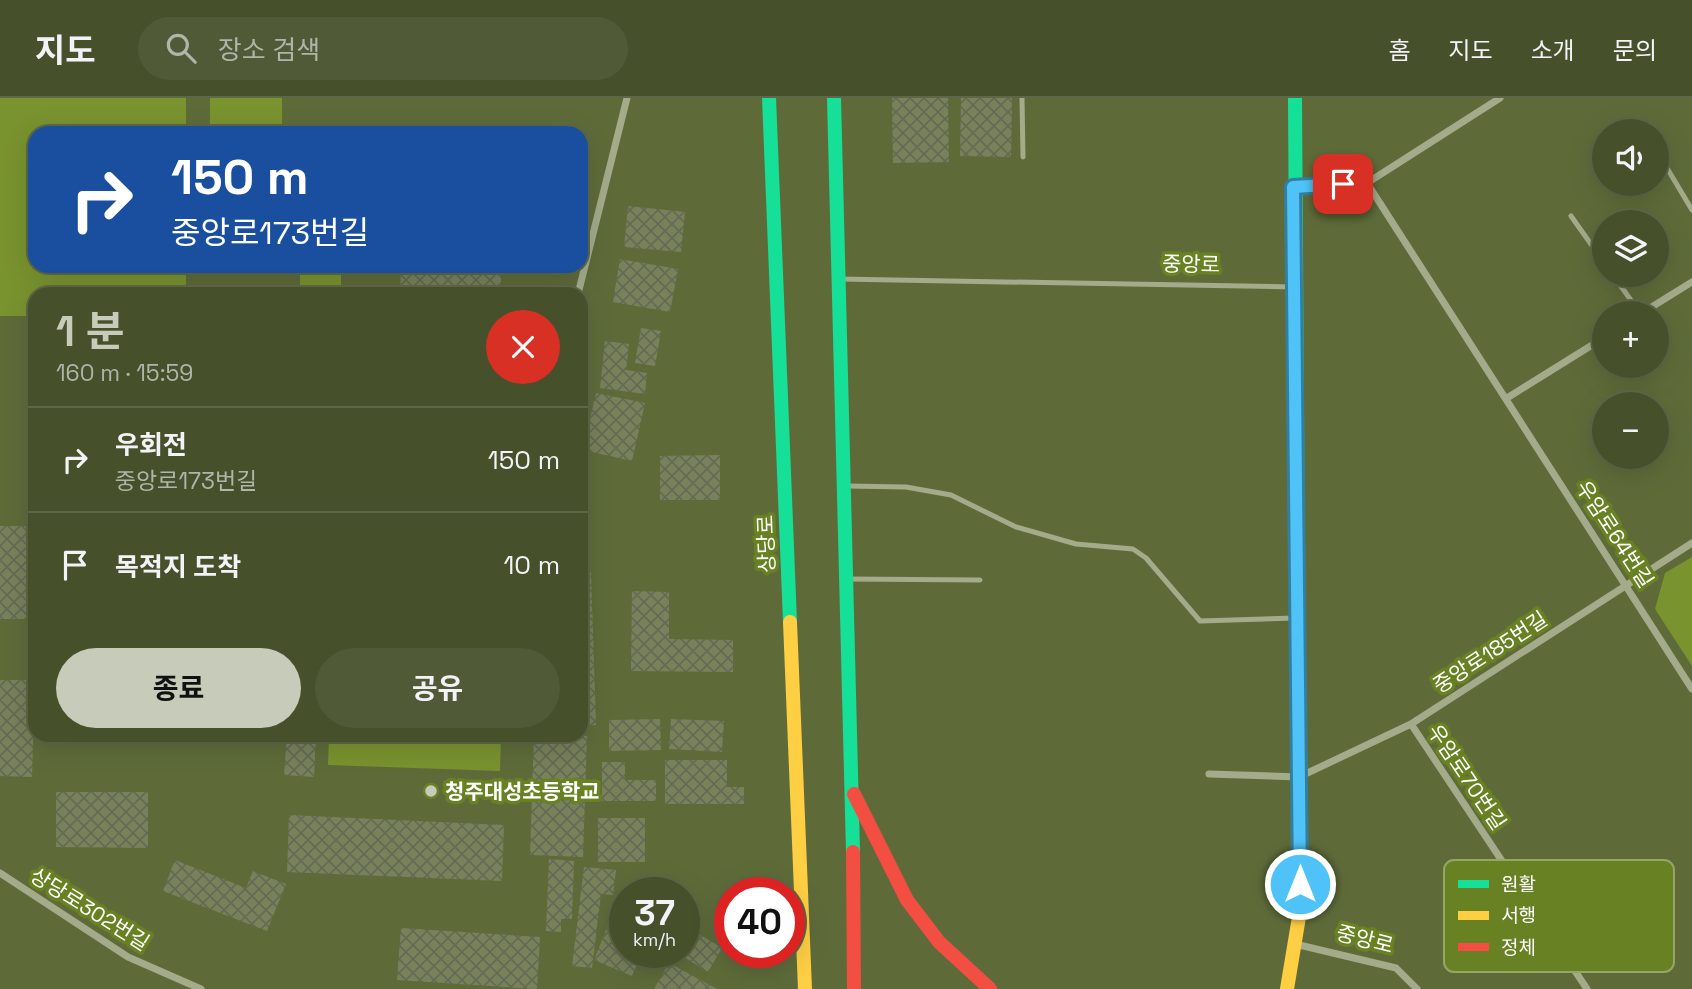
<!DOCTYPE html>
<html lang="ko">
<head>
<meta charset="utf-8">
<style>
	body { margin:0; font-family:"Space Grotesk","Noto Sans KR",sans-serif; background:#505a37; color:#f1f3f6; height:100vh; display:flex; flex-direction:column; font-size:26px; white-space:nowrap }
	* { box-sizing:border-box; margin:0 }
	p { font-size:23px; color:#b0b5a9 }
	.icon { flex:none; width:38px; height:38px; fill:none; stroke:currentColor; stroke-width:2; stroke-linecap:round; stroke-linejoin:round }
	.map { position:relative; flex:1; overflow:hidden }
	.details { position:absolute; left:28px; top:189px; width:560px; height:455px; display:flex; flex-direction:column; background:#46502b; border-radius:21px; box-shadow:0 7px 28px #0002,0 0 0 2px #5e6747 }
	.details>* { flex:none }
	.top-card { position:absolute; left:28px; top:28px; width:560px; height:147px; border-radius:21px; box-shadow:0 7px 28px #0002,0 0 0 2px #5e6747; background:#1a4fa0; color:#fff; overflow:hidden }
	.buttons { position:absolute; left:1592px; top:21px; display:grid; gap:14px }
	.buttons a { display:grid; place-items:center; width:77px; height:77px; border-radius:50%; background:#46502b; box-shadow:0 7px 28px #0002,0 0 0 2px #5e6747; font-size:35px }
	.speed { position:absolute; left:609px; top:779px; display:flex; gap:14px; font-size:35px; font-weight:700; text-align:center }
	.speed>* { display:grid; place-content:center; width:91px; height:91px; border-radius:50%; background:#46502b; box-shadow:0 7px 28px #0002,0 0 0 2px #5e6747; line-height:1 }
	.speed small { font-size:18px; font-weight:400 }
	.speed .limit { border:10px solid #d22; background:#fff; color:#111 }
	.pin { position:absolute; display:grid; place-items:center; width:60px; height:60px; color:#fff; margin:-30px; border-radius:14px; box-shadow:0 4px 10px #0006 }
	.me { position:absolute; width:77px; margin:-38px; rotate:0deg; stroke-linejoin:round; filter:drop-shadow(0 0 5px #0008) }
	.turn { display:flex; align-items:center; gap:24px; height:147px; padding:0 28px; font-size:32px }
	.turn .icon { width:91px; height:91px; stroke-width:2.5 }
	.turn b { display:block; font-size:49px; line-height:60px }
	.round { display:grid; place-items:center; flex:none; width:74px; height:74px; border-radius:37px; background:#505a37 }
	.head { display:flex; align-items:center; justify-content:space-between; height:119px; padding:0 28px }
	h1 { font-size:42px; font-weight:700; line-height:52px; color:#c7cbba }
	.action { display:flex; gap:14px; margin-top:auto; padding:14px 28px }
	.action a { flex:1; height:80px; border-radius:42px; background:#c7cbba; color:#111; font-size:28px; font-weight:700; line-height:80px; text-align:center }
	.action a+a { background:#505a37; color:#f1f3f6 }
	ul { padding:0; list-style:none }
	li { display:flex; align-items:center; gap:21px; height:105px; padding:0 28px; border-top:2px solid #5e6747 }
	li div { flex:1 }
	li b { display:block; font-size:26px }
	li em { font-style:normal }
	header { display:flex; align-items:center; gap:42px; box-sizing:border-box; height:98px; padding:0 35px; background:#46502b; border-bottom:2px solid #5e6747 }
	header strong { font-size:33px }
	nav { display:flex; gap:38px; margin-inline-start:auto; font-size:24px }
	.search { width:490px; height:63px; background:#505a37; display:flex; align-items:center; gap:18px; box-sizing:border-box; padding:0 24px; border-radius:38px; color:#b0b5a9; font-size:26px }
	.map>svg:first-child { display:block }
</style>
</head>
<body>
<header>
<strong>지도</strong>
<div class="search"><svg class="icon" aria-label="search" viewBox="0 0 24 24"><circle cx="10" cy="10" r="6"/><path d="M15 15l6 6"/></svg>장소 검색</div>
<nav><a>홈</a><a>지도</a><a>소개</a><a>문의</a></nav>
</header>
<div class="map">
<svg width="1692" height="891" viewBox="0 0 1692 891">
	<defs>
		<pattern id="building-cross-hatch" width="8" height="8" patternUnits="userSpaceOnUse" patternTransform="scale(1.75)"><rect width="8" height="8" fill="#77825b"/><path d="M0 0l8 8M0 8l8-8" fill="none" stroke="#646a54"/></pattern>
	</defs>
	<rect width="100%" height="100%" fill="#5e6b39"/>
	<path fill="#79932f" d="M0 0H186V35H35V168H186V196H35V218H0Z
		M210 0H282V35H210Z
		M300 168H341V196H300Z
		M1692 459V568L1655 511 1665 475Z
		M329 637H501L500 673 328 667Z"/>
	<path fill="url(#building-cross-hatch)" d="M892 0H948L949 64 893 65Z
		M961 0H1012L1011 59 960 58Z
		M628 108 685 114 681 154 624 149Z
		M620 161 678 171 670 214 613 204Z
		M401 168H501V196H400Z
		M641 230 661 233 655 268 635 265Z
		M605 243 629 246 626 272 647 275 645 296 600 290Z
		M596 295 645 305 632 363 583 352Z
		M720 357V402H660V358Z
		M0 428H35V521H0Z
		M591 473 596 627 581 628V474Z
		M632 493 669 494V541L733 542V574L631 573Z
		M0 582H35L32 679 0 678Z
		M660 621 661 652 609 653V622Z
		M671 621 724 623 722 654 669 651Z
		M287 637H316L314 679 284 677Z
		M534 637 587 638 583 759 530 757Z
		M665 662H727V689H744V706H665Z
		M602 664H625V682H656V703H602Z
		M56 694H148V750L56 749Z
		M289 717 504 727 502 783 287 774Z
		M598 720H645V764H598Z
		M549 761 574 763 572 821H561V834L546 833Z
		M175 762 246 790 253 773 286 786 267 833 163 793Z
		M584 769 616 772 613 797 601 796 592 870 572 868Z
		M610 822 625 828V854H642L632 878 594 862Z
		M684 827 722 850 708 874 676 854H684Z
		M401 830 540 839 537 891 397 882Z
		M669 865 717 891H654Z"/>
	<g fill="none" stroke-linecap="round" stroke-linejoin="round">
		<path stroke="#a3ab8b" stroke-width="5" d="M1022 0 1023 59
			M1658 55 1692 112
			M1571 118 1605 166
			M1613 177 1640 215
			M839 181 1294 189
			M847 388 906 389 951 397 1016 429 1076 446 1133 451 1146 460 1200 523 1295 520
			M847 481 980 482"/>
		<path stroke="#a3ab8b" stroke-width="7" d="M1367 85 1692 591
			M1294 89 1367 85 1500 0
			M578 196 627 0
			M1642 215 1692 184
			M1507 300 1605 239
			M1411 626 1587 891
			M1209 676 1299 679 1411 626 1692 445
			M0 775 128 859 201 891
			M1295 846 1396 870 1417 891"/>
		<path stroke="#16e098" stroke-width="14" d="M769 0 790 524
			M834 0 853 754
			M1295 0 1299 626"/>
		<path stroke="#ffcf43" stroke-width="14" d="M790 524 805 891
			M1287 891 1300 813 1299 626"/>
		<path stroke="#f24e42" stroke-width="14" d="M854 696 907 802 939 844 990 891
			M853 754 854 891"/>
	</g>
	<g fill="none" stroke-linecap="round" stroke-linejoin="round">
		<defs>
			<path id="route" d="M1300 786 1293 89 1343 86"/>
		</defs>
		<use href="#route" stroke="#337fa1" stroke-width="18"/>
		<use href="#route" stroke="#4fc3f7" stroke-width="12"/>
	</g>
	<circle fill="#c7cbba" stroke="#688123" stroke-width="2.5" cx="431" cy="693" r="7"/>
	<g text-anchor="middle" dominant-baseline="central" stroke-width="7" stroke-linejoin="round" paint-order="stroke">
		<g font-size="21" fill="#fff" stroke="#688123">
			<text transform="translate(1191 166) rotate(1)">중앙로</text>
			<text transform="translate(1615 436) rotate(57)">우암로64번길</text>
			<text transform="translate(766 446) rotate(-92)">상당로</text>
			<text transform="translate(1490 554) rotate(-33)">중앙로185번길</text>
			<text transform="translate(1467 679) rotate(56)">우암로70번길</text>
			<text transform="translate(90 811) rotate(32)">상당로302번길</text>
			<text transform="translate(1365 841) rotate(14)">중앙로</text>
		</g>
		<g font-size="21" font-weight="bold" fill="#fff" stroke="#688123" text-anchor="start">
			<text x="445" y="693">청주대성초등학교</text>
		</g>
	</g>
	<rect x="1444" y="762" width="230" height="112" rx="10" fill="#688123" stroke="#95a765" stroke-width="2"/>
	<rect x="1458" y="782" width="31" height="8" fill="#16e098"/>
	<rect x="1458" y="813" width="31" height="9" fill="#ffcf43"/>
	<rect x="1458" y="845" width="31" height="8" fill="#f24e42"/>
	<g font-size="19" fill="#fff">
		<text x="1501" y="793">원활</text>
		<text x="1501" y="824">서행</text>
		<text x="1501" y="856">정체</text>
	</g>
</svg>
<div class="buttons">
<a><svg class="icon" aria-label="sound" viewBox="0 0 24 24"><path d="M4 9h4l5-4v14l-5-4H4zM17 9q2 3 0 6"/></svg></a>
<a><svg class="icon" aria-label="layers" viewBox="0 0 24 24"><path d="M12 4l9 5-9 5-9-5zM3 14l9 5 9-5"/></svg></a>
<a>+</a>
<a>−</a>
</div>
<div class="speed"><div>37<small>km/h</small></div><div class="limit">40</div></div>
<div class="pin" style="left:1343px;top:86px;background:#d93025"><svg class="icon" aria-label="arrive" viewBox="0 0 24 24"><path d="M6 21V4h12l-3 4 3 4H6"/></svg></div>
<svg class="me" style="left:1300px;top:786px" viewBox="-20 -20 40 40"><circle r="17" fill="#4fc3f7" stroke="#fff" stroke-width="3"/><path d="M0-11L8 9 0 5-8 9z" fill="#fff"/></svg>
<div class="top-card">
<div class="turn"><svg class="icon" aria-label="right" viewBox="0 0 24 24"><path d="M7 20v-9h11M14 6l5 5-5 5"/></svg><div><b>150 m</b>중앙로173번길</div></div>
</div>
<section class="details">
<div class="head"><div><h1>1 분</h1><p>160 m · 15:59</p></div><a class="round" style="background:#d93025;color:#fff"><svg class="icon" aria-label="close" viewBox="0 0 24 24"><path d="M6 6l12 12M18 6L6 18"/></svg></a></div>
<ul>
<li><svg class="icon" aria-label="right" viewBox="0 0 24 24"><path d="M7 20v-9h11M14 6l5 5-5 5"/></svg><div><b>우회전</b><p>중앙로173번길</p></div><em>150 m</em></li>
<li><svg class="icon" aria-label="arrive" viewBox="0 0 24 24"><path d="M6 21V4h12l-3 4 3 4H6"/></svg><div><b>목적지 도착</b></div><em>10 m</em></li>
</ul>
<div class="action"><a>종료</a><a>공유</a></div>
</section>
</div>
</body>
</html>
